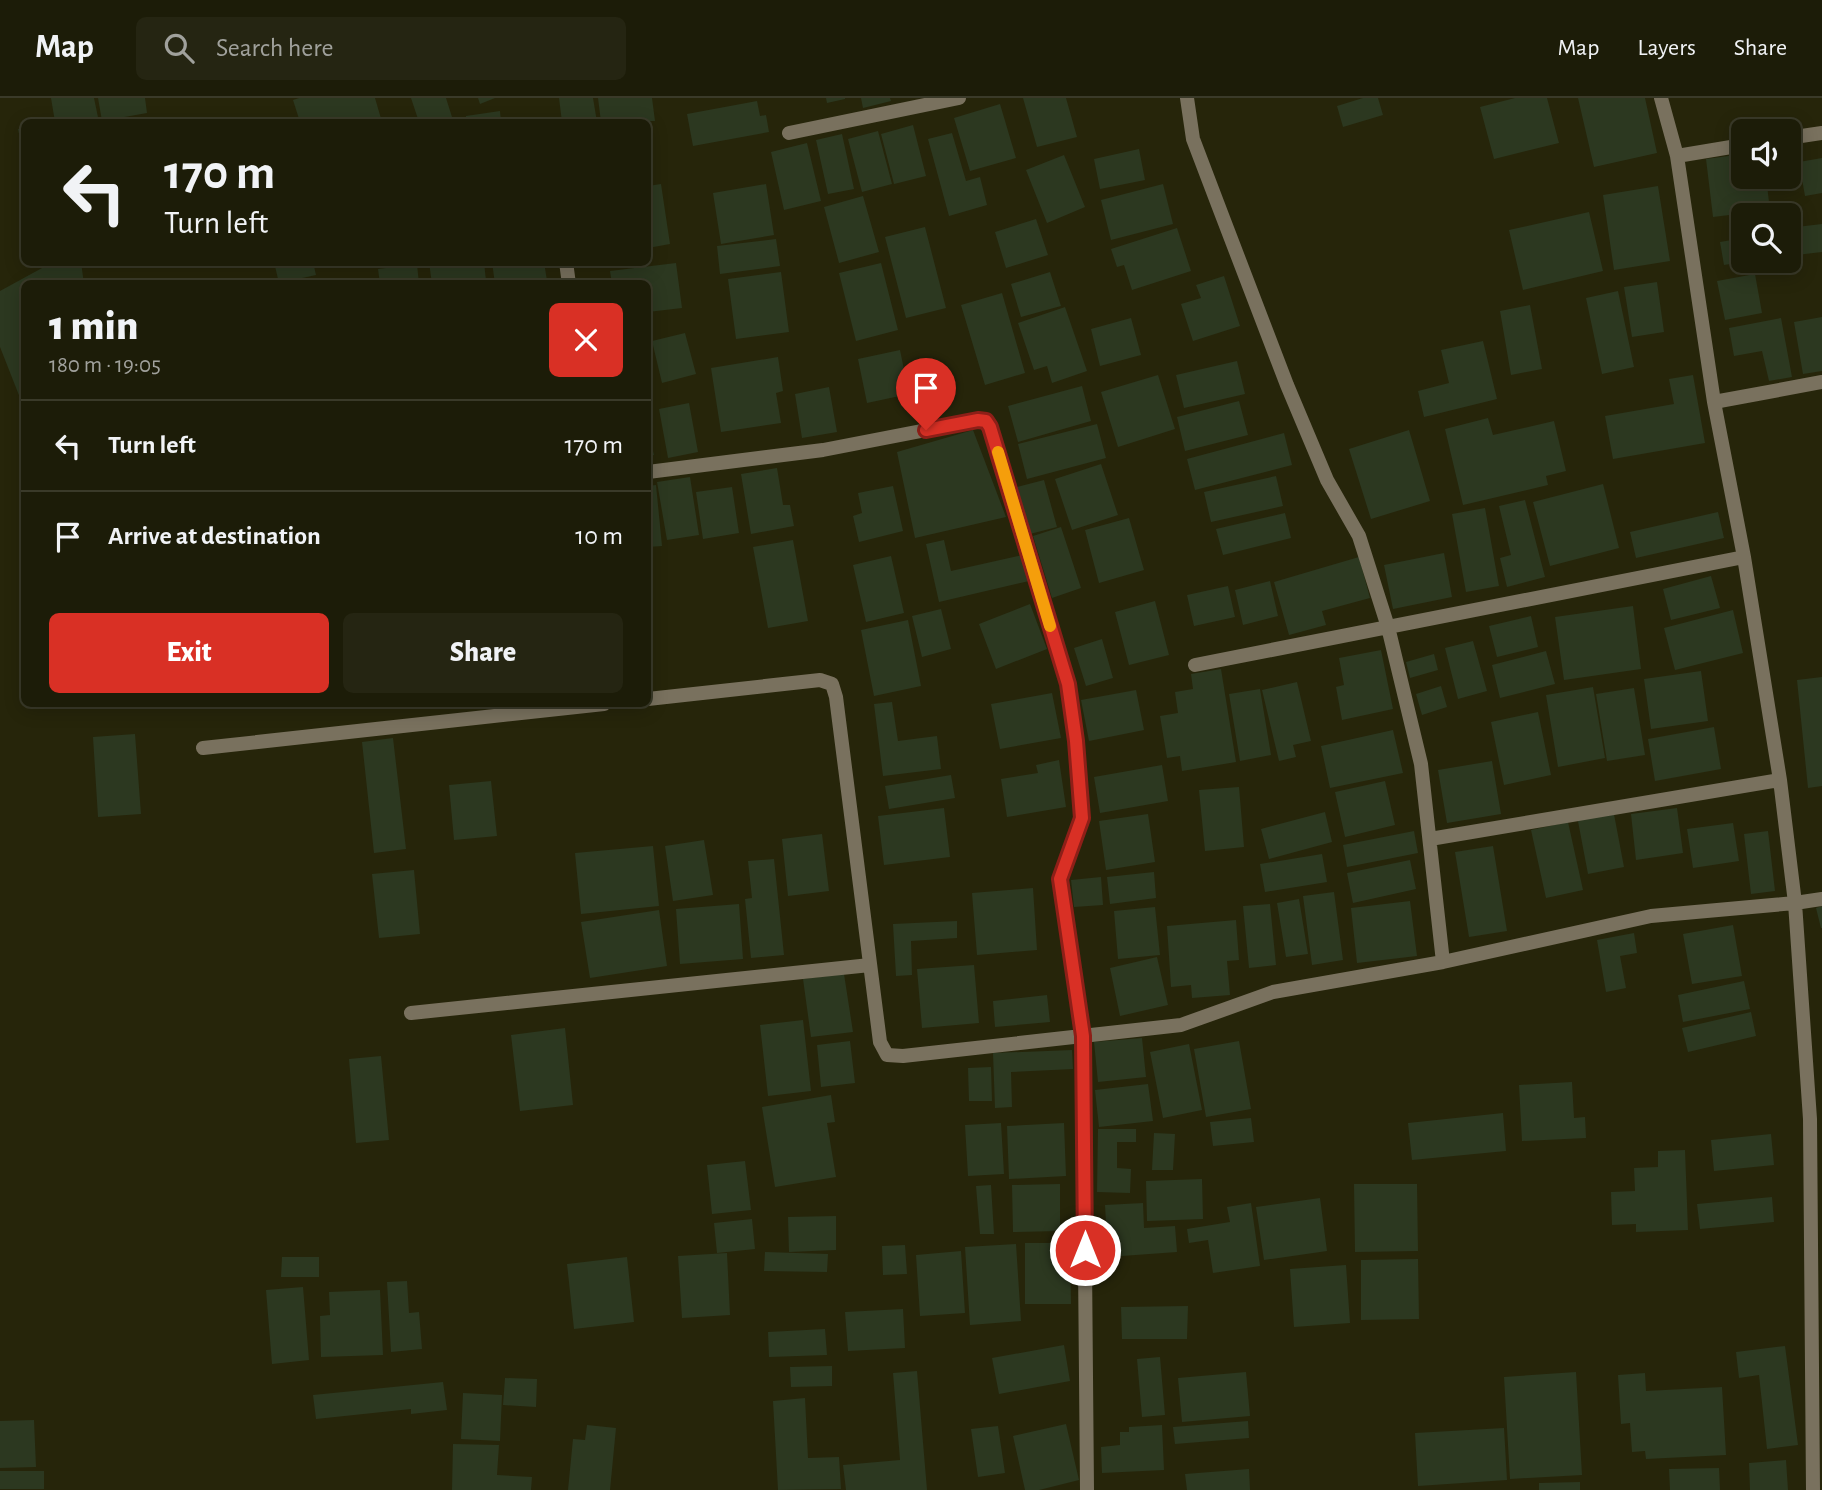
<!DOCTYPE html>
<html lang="en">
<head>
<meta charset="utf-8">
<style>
	body { margin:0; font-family:"Alegreya Sans",sans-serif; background:#252512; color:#f1f3f6; height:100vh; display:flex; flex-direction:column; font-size:26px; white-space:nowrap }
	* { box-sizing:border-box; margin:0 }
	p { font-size:23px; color:#a0a19c }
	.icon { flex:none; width:38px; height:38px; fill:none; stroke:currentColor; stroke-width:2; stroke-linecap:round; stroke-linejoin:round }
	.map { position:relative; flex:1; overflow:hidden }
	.panel { position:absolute; left:21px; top:182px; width:630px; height:427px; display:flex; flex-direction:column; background:#1c1c08; border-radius:10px; box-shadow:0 4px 18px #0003,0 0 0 2px #3a3a29 }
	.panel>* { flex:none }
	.hud { position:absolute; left:21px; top:21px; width:630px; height:147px; border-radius:10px; box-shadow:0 4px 18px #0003,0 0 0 2px #3a3a29; background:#1c1c08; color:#f1f3f6; overflow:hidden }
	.buttons { position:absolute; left:1731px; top:21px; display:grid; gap:14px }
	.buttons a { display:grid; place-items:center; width:70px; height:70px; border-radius:10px; background:#1c1c08; box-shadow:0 4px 18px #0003,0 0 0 2px #3a3a29; font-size:35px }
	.pin { position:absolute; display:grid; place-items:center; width:60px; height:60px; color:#fff; margin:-72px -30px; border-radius:50% 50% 50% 0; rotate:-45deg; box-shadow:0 0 7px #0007 }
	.pin .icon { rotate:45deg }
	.me { position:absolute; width:77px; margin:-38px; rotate:0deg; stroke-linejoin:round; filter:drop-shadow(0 0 5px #0008) }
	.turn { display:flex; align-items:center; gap:24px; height:147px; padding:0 28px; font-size:32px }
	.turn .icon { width:91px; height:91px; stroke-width:2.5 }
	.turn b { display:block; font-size:49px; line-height:60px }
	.round { display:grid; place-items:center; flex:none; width:74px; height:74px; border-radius:10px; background:#252512 }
	.headline { display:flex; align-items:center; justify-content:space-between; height:119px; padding:0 28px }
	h1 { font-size:42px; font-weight:800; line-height:52px }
	.primary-button { display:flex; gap:14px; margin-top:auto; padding:14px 28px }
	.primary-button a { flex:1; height:80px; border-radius:10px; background:#d93025; color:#fff; font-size:28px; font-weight:800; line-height:80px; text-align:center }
	.primary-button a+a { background:#252512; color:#f1f3f6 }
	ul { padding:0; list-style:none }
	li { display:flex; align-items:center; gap:21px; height:91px; padding:0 28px; border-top:2px solid #3a3a29 }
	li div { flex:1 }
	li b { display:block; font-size:26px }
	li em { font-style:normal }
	header { display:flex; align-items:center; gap:42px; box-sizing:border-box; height:98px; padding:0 35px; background:#1c1c08; border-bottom:2px solid #3a3a29 }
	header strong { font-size:33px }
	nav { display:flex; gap:38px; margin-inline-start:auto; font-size:24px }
	.search { width:490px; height:63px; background:#252512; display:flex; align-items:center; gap:18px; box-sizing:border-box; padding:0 24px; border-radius:10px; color:#a0a19c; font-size:26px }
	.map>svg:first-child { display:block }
</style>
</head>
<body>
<header>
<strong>Map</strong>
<div class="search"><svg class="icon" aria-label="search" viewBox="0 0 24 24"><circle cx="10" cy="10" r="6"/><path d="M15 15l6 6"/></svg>Search here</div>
<nav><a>Map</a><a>Layers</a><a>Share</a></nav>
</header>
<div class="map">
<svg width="1822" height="1392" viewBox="0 0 1822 1392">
	<rect width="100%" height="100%" fill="#26250a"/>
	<path fill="#2c3820" d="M51 0H94L99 24H55Z
		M98 0H145L147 15 102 23Z
		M299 0H375L382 24H300L293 2Z
		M411 0H446L452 19 434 24H419Z
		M478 0H495L480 6Z
		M559 0H593L597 24H562Z
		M598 0H652L655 23 601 24Z
		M826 0H845V1L827 5Z
		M861 0H890L891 3 863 10Z
		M1023 0H1066L1077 39 1037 49Z
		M1363 0H1378L1383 17 1343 29 1337 8Z
		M1515 0H1547L1559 45 1494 61 1480 9Z
		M1578 0H1645L1657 55 1594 69Z
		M757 3 760 18 766 17 769 34 693 48 687 16Z
		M1000 6 1016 60 970 73 954 20Z
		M500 13 501 24H466V18Z
		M913 27 926 78 894 86 881 36Z
		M24 30V55H23L18 31Z
		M878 33 892 86 862 94 848 41Z
		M952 35 966 83 980 79 987 107 949 118 928 41Z
		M842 36 854 91 828 96 816 42Z
		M807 45 821 103 784 112 771 54Z
		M1139 51 1145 82 1100 91 1094 61Z
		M1743 56V79H1766L1770 112 1713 119 1706 61Z
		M1064 57 1085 109 1047 125 1026 72Z
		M1822 60V95L1805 98 1799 64Z
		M661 86 670 146 648 150V88Z
		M766 86 774 137 721 146 713 95Z
		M1163 86 1173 126 1111 142 1101 102Z
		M1658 88 1670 163 1614 172 1603 97Z
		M863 98 879 154 839 165 824 109Z
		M1589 114 1603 173 1523 192 1509 132Z
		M1036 121 1048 157 1006 170 995 134Z
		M1822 126V154L1788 158V130Z
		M925 129 946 210 906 220 885 139Z
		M1177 130 1191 173 1132 192 1124 167 1117 169 1111 151Z
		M1743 140V164L1724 167 1720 144Z
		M776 141 780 168 720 176 717 148Z
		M53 164H81L84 186H24V310L0 249V193Z
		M274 164H313L316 177 279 185Z
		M429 164H484L486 183 470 186H432Z
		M492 164H544L547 183 529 186H495Z
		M676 165 682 210 648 214V186H612L610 173Z
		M881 165 898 232 856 243 839 175Z
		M417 166 419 186H380L378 171Z
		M781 174 789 234 736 241 728 181Z
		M1050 174 1061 208 1021 219 1011 186Z
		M1755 176 1762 215 1725 222 1717 183Z
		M1224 178 1240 228 1193 243 1181 206 1201 200 1196 187Z
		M1657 184 1664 234 1632 239 1624 189Z
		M1618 193 1634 269 1602 276 1586 200Z
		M1002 195 1025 275 985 287 961 207Z
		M1530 207 1542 271 1511 277 1500 213Z
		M1065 209 1087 273 1052 285 1047 268 1034 272 1018 225Z
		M1822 219V273L1803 276 1794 224Z
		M1131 220 1141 257 1100 268 1091 231Z
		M1781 220 1792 279 1769 283 1762 253 1734 258 1729 230Z
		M685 235 696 276 662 285 652 243Z
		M1483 243 1497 301 1424 319 1418 293 1449 285 1441 252Z
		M900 252 909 296 867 305 858 261Z
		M778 259 783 293 776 295 781 325 721 334 711 270Z
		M1237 263 1245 296 1184 310 1176 277Z
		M1158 277 1175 331 1118 349 1101 294Z
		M1693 277 1705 345 1613 361 1605 318 1674 306 1669 281Z
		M1082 288 1091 323 1018 344 1008 308Z
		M829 289 837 334 802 340 795 296Z
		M1239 303 1248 337 1185 353 1177 319Z
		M689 305 698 354 668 360 659 311Z
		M1488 320 1493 337 1554 323 1566 373 1546 378 1548 387 1463 407 1445 331Z
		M1097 326 1106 360 1027 381 1018 346Z
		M648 332 654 357 648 358Z
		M973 332 1006 419 915 440 897 354Z
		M1409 332 1430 403 1371 421 1349 351Z
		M1284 335 1292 367 1195 392 1187 361Z
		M1101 366 1118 417 1072 432 1055 381Z
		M777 370 783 407H790L794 428 751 436 741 376Z
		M1276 378 1283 408 1211 424 1204 394Z
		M690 379 699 437 667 442 657 384Z
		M1044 382 1057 429 1030 436 1017 389Z
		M1603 386 1619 450 1550 468 1533 404Z
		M656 387 662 448 648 449V388Z
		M893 388 903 433 859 444 853 418 862 415 858 395Z
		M732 389 739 435 703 441 696 394Z
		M1525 402 1545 479 1507 489 1500 460 1511 457 1499 408Z
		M1485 410 1499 488 1466 494 1452 416Z
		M1718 414 1724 440 1636 460 1630 434Z
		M1285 415 1291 440 1223 457 1216 431Z
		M1129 420 1144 472 1099 485 1085 432Z
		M1061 429 1081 490 1052 500 1033 438Z
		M793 442 808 523 768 530 753 449Z
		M944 442 951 473 1023 457 1029 483 939 504 926 446Z
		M1444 455 1452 499 1393 511 1384 467Z
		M891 458 904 515 866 524 853 467Z
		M1359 459 1370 500 1322 513 1326 527 1289 537 1274 484Z
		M1711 478 1720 510 1671 522 1663 491Z
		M1270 483 1278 518 1243 527 1235 492Z
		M1228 488 1235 519 1194 528 1187 497Z
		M1155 503 1169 557 1129 567 1115 514Z
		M1030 506 1047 551 996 571 979 526Z
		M1633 508 1641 571 1564 582 1555 519Z
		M941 511 951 551 922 559 912 518Z
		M1733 512 1743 555 1675 572 1664 530Z
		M1531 518 1538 549 1497 559 1489 528Z
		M908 522 921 588 874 598 861 532Z
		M1102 541 1113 580 1086 588 1074 550Z
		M1473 543 1487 593 1458 601 1445 550Z
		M1381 552 1393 611 1342 622 1336 589 1344 587 1339 560Z
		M1546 553 1555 586 1500 600 1492 567Z
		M1434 556 1438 572 1410 580 1406 564Z
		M1221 571 1236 664 1182 673 1180 658 1167 660 1160 618 1178 615 1175 594 1193 591 1191 576Z
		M1701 573 1708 623 1651 631 1644 581Z
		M1822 579V688L1808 690 1797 582Z
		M1297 584 1311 643 1293 647 1296 659 1279 663 1262 592Z
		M1441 588 1447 609 1422 617 1416 596Z
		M1593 589 1605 660 1558 669 1546 597Z
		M1634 590 1645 657 1607 663 1596 596Z
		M1260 591 1271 657 1240 663 1229 596Z
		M1136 592 1144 632 1089 643 1081 602Z
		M1052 595 1061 640 1000 651 991 606Z
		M892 604 898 643 937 638 941 671 883 678 874 606Z
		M1538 614 1551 677 1504 687 1491 624Z
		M1714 629 1721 671 1655 683 1648 641Z
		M1393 632 1403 675 1330 690 1321 648Z
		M135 636 141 716 98 719 93 639Z
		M393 640 406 751 374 755 362 644Z
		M1059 662 1066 709 1007 719 1001 681 1038 675 1036 667Z
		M1492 663 1501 716 1447 725 1438 672Z
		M1162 667 1168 703 1100 715 1094 679Z
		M951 677 955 700 889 711 885 688Z
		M491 683 497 738 454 742 449 687Z
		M1385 683 1395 727 1345 739 1335 694Z
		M1239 689 1244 749 1205 753 1199 692Z
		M944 710 950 759 884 767 878 718Z
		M1677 710 1683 755 1636 762 1631 716Z
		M1613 711 1624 769 1588 776 1577 718Z
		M1325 714 1332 744 1269 761 1261 731Z
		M1148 716 1155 764 1106 772 1099 723Z
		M1568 724 1583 792 1546 800 1531 732Z
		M1733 725 1739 763 1693 770 1687 731Z
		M1414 733 1418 755 1347 769 1343 747Z
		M1768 733 1775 793 1751 796 1744 736Z
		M822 736 829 793 788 798 782 741Z
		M704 742 713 797 673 803 665 748Z
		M653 748 659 808 581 816 575 755Z
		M1493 748 1507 833 1469 839 1455 754Z
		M1322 756 1327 784 1265 794 1260 766Z
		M774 761 784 857 751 860 745 801 752 800 748 763Z
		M1410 762 1416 791 1353 805 1347 775Z
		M414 772 420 836 379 840 372 776Z
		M1154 774 1156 800 1110 806 1107 779Z
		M1101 779 1103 807 1074 809 1071 782Z
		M1033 790 1037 852 977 857 972 795Z
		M1334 794 1343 862 1312 867 1303 798Z
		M1299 801 1308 856 1286 859 1277 805Z
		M1410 803 1417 858 1357 865 1351 810Z
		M739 806 743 861 680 866 676 811Z
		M1270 806 1276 867 1249 870 1243 808Z
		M1822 808V830H1821L1816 810Z
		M1155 809 1160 857 1118 861 1114 813Z
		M659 812 667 868 590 880 581 824Z
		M1236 822 1239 862 1227 863 1230 897 1192 900 1191 887 1171 889 1167 828Z
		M957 823V840L911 843 912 877 896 878 893 826Z
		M1733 827 1742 878 1692 886 1683 836Z
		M1634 835 1637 855 1620 858 1626 890 1606 894 1597 842Z
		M1157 859 1168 907 1120 918 1110 870Z
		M974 867 979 925 922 930 917 871Z
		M844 876 853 934 811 939 803 881Z
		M1744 883 1750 911 1683 924 1678 897Z
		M1047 897 1050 924 995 929 993 903Z
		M1751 914 1756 938 1688 954 1682 930Z
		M803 922 811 993 768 998 760 927Z
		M565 930 573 1007 520 1013 511 937Z
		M1142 940 1146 979 1098 984 1094 944Z
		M850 943 855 985 821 989 817 947Z
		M1239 943 1251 1011 1206 1019 1194 951Z
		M1189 946 1202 1012 1163 1020 1150 954Z
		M1072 952 1073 971 1011 974 1012 1009 995 1010 993 955Z
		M381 958 389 1042 356 1045 349 961Z
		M991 969 992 1003H969L968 970Z
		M1572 984 1574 1020 1585 1019 1586 1040 1522 1043 1519 987Z
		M1148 986 1153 1023 1099 1029 1095 992Z
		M831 997 835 1024 827 1025 836 1079 775 1089 762 1009Z
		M1503 1015 1506 1053 1412 1062 1408 1025Z
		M1251 1020 1254 1044 1213 1048 1210 1024Z
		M1001 1025 1004 1076 968 1078 965 1027Z
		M1064 1025 1066 1078 1009 1081 1007 1028Z
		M1098 1031H1136V1044H1117V1070L1131 1071 1130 1095 1097 1094Z
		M1154 1035 1175 1036 1173 1072H1152Z
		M1771 1036 1774 1067 1714 1073 1711 1042Z
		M1685 1052 1688 1132 1636 1134V1126L1612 1127 1611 1094 1635 1093 1634 1070 1658 1069V1053Z
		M745 1063 751 1112 712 1116 707 1067Z
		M1202 1081 1203 1121 1147 1123 1146 1083Z
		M1060 1086V1133L1013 1134 1012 1087Z
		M1354 1086H1417L1418 1153 1355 1154Z
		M991 1087 994 1136H980L976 1088Z
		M1772 1099 1774 1124 1700 1131 1697 1106Z
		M1320 1100 1327 1153 1264 1162 1256 1109Z
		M1143 1105 1144 1130 1175 1128 1177 1154 1108 1159 1105 1107Z
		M1251 1105 1260 1168 1213 1175 1208 1142 1189 1145 1187 1131 1230 1124 1227 1109Z
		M836 1118V1152L789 1154 788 1119Z
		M752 1121 755 1151 717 1155 714 1125Z
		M1025 1145H1070L1071 1206H1025Z
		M1016 1146 1021 1223 970 1227 965 1149Z
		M905 1147 907 1176 883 1177 882 1148Z
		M961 1153 965 1215 920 1218 916 1157Z
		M765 1154 828 1156 827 1174 764 1173Z
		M727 1155 730 1217 682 1220 678 1158Z
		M282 1159H319V1179H281Z
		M627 1159 634 1224 574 1231 567 1166Z
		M1418 1161 1419 1221 1361 1222V1162Z
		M1346 1167 1350 1225 1294 1229 1290 1171Z
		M407 1183 409 1215 419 1214 422 1251 391 1254 387 1184Z
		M303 1189 309 1262 272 1266 266 1192Z
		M380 1192 383 1257 321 1259 320 1218 330 1217 329 1194Z
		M1188 1208 1187 1241H1122L1121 1209Z
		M903 1211 905 1250 848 1253 845 1214Z
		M825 1231 827 1257 769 1259 768 1234Z
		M1064 1247 1070 1283 999 1296 992 1260Z
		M1785 1248 1798 1347 1767 1351 1759 1277 1739 1280 1736 1254Z
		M1160 1259 1165 1317 1142 1319 1137 1261Z
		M832 1268V1288L791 1289 790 1269Z
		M917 1273 927 1392H846L843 1367 900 1362 893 1275Z
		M1246 1274 1250 1318 1182 1324 1178 1280Z
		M1576 1274 1582 1377 1510 1381 1504 1279Z
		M1645 1275 1646 1293 1722 1289 1726 1357 1646 1361 1645 1353 1632 1354 1630 1325 1621 1326 1618 1277Z
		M505 1280 537 1281 536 1309 503 1307Z
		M443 1284 447 1312 411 1316V1311L316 1321 313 1297Z
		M463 1295 502 1297 500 1343 461 1341Z
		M805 1300 808 1360 839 1359 841 1391 778 1392 773 1303Z
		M34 1322 36 1369 0 1370V1323Z
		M1248 1323 1249 1340 1175 1346 1173 1329Z
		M1066 1326 1079 1382 1039 1392H1025L1013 1338Z
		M587 1327 616 1330 610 1392H568L573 1341 585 1342Z
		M1162 1327 1164 1372 1102 1375 1101 1349 1120 1347V1334H1129V1329Z
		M998 1328 1005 1375 978 1379 971 1331Z
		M1504 1330 1507 1382 1418 1388 1415 1335Z
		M453 1346 499 1347 497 1377 532 1379 531 1392H452Z
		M1786 1362 1788 1392H1750L1749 1365Z
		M1719 1370 1720 1392H1670L1669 1371Z
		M1249 1371 1250 1392H1187L1185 1376Z
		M0 1373H44V1391H0Z
		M1580 1384V1392H1539V1385Z"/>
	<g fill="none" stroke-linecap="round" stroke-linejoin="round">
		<path stroke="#79715e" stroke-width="14" d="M1187 0 1193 41 1220 112 1287 287 1327 382 1359 438 1388 529 1421 666 1443 864
			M1661 0 1677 58 1714 304 1744 459 1780 682 1795 805 1810 1021 1813 1392
			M789 35 959 0
			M1788 40 1822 35
			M1677 58 1743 47
			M566 164 569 186
			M1714 304 1822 284
			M648 374 823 352 978 322 986 323 990 329 1068 586 1076 644 1081 721 1060 781 1083 938 1087 1392
			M1195 567 1744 459
			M648 601 820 582 832 586 836 599 880 944 887 957 903 958 1181 927 1273 894 1443 864 1651 818 1795 805 1822 801
			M203 650 604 606
			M1430 741 1780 682
			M411 915 870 867"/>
	</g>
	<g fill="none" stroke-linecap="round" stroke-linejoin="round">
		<defs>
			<path id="route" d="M926 332 978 322 986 323 990 329 1068 586 1076 643 1082 720 1060 781 1083 938 1085 1152"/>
		</defs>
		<use href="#route" stroke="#8d1f18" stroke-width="18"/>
		<use href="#route" stroke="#d93025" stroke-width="12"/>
		<path stroke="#f59e0b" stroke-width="12" d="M998 354 1050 528"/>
	</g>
</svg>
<div class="buttons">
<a><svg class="icon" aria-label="sound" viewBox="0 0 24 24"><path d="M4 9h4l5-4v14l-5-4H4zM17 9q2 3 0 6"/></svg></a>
<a><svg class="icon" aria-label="search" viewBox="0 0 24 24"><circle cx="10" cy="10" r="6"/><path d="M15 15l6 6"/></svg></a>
</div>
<div class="pin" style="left:926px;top:332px;background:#d93025"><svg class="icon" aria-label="arrive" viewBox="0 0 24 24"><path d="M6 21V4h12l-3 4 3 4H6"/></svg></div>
<svg class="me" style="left:1085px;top:1152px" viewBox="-20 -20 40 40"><circle r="17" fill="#d93025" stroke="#fff" stroke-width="3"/><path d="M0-11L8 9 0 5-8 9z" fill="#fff"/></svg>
<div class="hud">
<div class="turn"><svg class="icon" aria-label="left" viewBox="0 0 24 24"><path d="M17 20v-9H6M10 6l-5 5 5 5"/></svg><div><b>170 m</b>Turn left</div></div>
</div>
<section class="panel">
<div class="headline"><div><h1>1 min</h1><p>180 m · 19:05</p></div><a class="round" style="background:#d93025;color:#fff"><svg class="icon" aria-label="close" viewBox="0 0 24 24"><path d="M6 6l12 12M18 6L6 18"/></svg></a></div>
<ul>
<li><svg class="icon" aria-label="left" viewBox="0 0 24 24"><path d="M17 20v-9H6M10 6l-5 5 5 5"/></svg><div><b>Turn left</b></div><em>170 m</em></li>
<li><svg class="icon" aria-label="arrive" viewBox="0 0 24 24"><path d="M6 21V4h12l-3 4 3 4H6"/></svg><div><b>Arrive at destination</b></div><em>10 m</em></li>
</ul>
<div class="primary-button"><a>Exit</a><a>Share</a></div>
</section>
</div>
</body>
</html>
